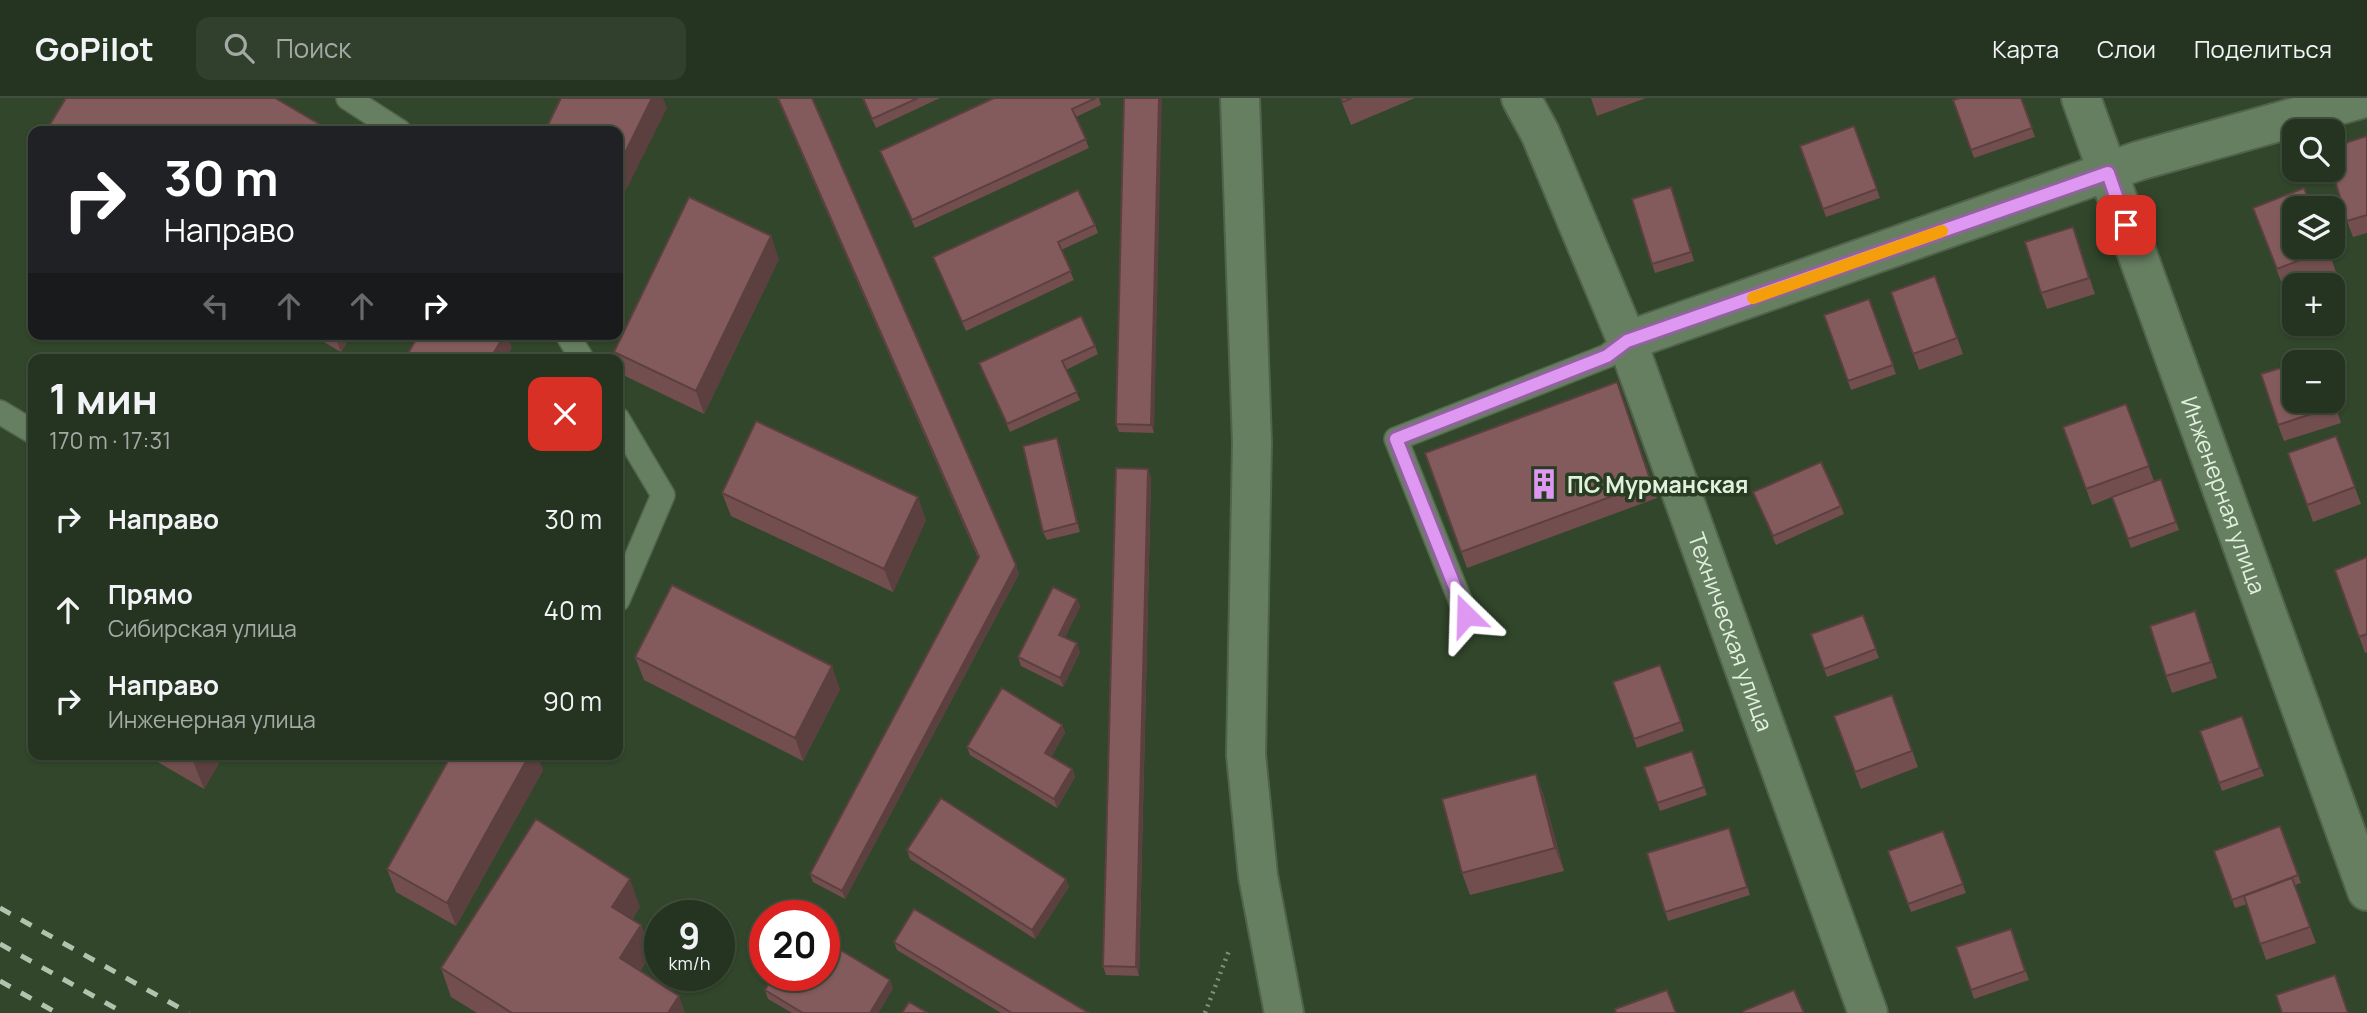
<!DOCTYPE html>
<html lang="ru">
<head>
<meta charset="utf-8">
<style>
	body { margin:0; font-family:Manrope,sans-serif; background:#313f2d; color:#f1f3f6; height:100vh; display:flex; flex-direction:column; font-size:26px; white-space:nowrap }
	* { box-sizing:border-box; margin:0 }
	p { font-size:23px; color:#a3aaa5 }
	.icon { flex:none; width:38px; height:38px; fill:none; stroke:currentColor; stroke-width:2; stroke-linecap:round; stroke-linejoin:round }
	.map { position:relative; flex:1; overflow:hidden }
	.panel { position:absolute; left:28px; top:256px; width:595px; height:406px; display:flex; flex-direction:column; background:#253420; border-radius:14px; box-shadow:0 2px 5px #0004,0 0 0 2px #424f3e }
	.panel>* { flex:none }
	.hud { position:absolute; left:28px; top:28px; width:595px; height:214px; border-radius:14px; box-shadow:0 2px 5px #0004,0 0 0 2px #424f3e; background:#202124; color:#fff; overflow:hidden }
	.buttons { position:absolute; left:2282px; top:21px; display:grid; gap:14px }
	.buttons a { display:grid; place-items:center; width:63px; height:63px; border-radius:14px; background:#253420; box-shadow:0 2px 5px #0004,0 0 0 2px #424f3e; font-size:35px }
	.speed { position:absolute; left:644px; top:802px; display:flex; gap:14px; font-size:35px; font-weight:700; text-align:center }
	.speed>* { display:grid; place-content:center; width:91px; height:91px; border-radius:50%; background:#253420; box-shadow:0 2px 5px #0004,0 0 0 2px #424f3e; line-height:1 }
	.speed small { font-size:18px; font-weight:400 }
	.speed .limit { border:10px solid #d22; background:#fff; color:#111 }
	.pin { position:absolute; display:grid; place-items:center; width:60px; height:60px; color:#fff; margin:-30px; border-radius:14px; box-shadow:0 4px 10px #0006 }
	.me { position:absolute; width:77px; margin:-38px; rotate:338deg; stroke-linejoin:round; filter:drop-shadow(0 0 5px #0008) }
	.turn { display:flex; align-items:center; gap:24px; height:147px; padding:0 21px; font-size:32px }
	.turn .icon { width:91px; height:91px; stroke-width:2.5 }
	.turn b { display:block; font-size:49px; line-height:60px }
	.lanes { display:flex; align-items:center; height:66px; padding:0 21px; background:#0003; justify-content:center; gap:35px; direction:ltr }
	.lanes .off { opacity:.35 }
	.round { display:grid; place-items:center; flex:none; width:74px; height:74px; border-radius:14px; background:#313f2d }
	.head { display:flex; align-items:center; justify-content:space-between; height:119px; padding:0 21px }
	h1 { font-size:42px; font-weight:700; line-height:52px }
	ul { padding:0; list-style:none }
	li { display:flex; align-items:center; gap:21px; height:91px; padding:0 21px }
	li div { flex:1 }
	li b { display:block; font-size:26px }
	li em { font-style:normal }
	header { display:flex; align-items:center; gap:42px; box-sizing:border-box; height:98px; padding:0 35px; background:#253420; border-bottom:2px solid #424f3e }
	header strong { font-size:33px }
	nav { display:flex; gap:38px; margin-inline-start:auto; font-size:24px }
	.search { width:490px; height:63px; background:#313f2d; display:flex; align-items:center; gap:18px; box-sizing:border-box; padding:0 24px; border-radius:14px; color:#a3aaa5; font-size:26px }
	.map>svg:first-child { display:block }
</style>
</head>
<body>
<header>
<strong>GoPilot</strong>
<div class="search"><svg class="icon" aria-label="search" viewBox="0 0 24 24"><circle cx="10" cy="10" r="6"/><path d="M15 15l6 6"/></svg>Поиск</div>
<nav><a>Карта</a><a>Слои</a><a>Поделиться</a></nav>
</header>
<div class="map">
<svg width="2367" height="915" viewBox="0 0 2367 915">
	<rect width="100%" height="100%" fill="#31462b"/>
	<g fill="none" stroke-linecap="round" stroke-linejoin="round">
		<defs>
			<path id="service" d="M348 0 399 33
				M567 236 582 261
				M0 314 33 334
				M618 321 663 397 618 502
				M1466 517 1396 341 1607 258 1627 243"/>
			<g id="minor">
				<path d="M1240 0 1252 345 1246 657 1258 778 1284 915"/>
				<path id="s1" d="M1521 0 1540 35 1627 243 1868 915"/>
				<path id="s2" d="M2081 0 2367 793"/>
				<path d="M1627 243 2138 63 2364 0"/>
			</g>
		</defs>
		<use href="#service" stroke="#51634b" stroke-width="26"/>
		<use href="#minor" stroke="#51634b" stroke-width="42"/>
		<path stroke="#7f917b" stroke-width="4.5" stroke-dasharray="2 5" stroke-linecap="butt" d="M1205 915 1230 850"/>
		<use href="#service" stroke="#677f61" stroke-width="23"/>
		<use href="#minor" stroke="#677f61" stroke-width="38"/>
		<path stroke="#b2c2ae" stroke-width="5" stroke-dasharray="12 12" stroke-linecap="butt" d="M0 810 189 915
			M0 846 124 915
			M0 883 57 915"/>
	</g>
	<path fill="#724e4f" d="M777 0H812L1019 476 845 801 813 784 810 776 978 460Z
		M862 0H940L876 30Z
		M994 0H1099L1101 7 1076 19 1089 50 915 130 880 53Z
		M1124 0 1154 335 1119 334 1116 326Z
		M1340 0H1415L1351 27Z
		M1591 0H1646L1597 18Z
		M2021 0 2035 39 1974 60 1953 2Z
		M1854 28 1880 100 1826 119 1800 48Z
		M2367 38V135L2353 139 2347 123Z
		M1674 98 1694 163 1655 175 1652 166Z
		M2253 110 2327 149 2336 174 2302 187H2294V190L2285 194Z
		M1095 127 1098 135 1061 152 1074 182 966 233 933 159Z
		M2078 145 2095 196 2047 211 2041 195Z
		M779 161 704 316 623 277 614 254Z
		M1935 178 1963 256 1919 272 1891 194Z
		M1869 201 1896 276 1851 292 1824 217Z
		M310 236H352L341 254Z
		M1095 248 1098 256 1066 272 1080 302 1010 334 979 265Z
		M1617 284 1657 400 1467 470 1425 355Z
		M2333 300 2341 325 2284 343 2278 327Z
		M2126 306 2154 383 2161 381 2179 432 2131 450 2112 399 2092 407 2063 329Z
		M2336 338 2361 406 2313 424 2288 355Z
		M1060 348 1080 434 1047 442 1043 434Z
		M1148 371 1151 380 1139 878 1106 877 1103 868Z
		M1753 394 1841 408 1844 416 1776 447Z
		M722 395 926 422 893 494 731 418Z
		M2367 459V554L2365 555 2335 472Z
		M1077 501 1080 509 1065 539 1080 554 1063 589 1021 568 1018 559Z
		M2195 513 2217 580 2172 595 2166 578Z
		M1863 517 1879 560 1827 579 1811 536Z
		M635 559 840 591 803 663 644 582Z
		M1660 567 1684 633 1637 650 1613 584Z
		M1892 597 1918 669 1861 691 1834 618Z
		M2242 618 2264 678 2222 693 2200 633Z
		M1062 627 1065 635 1051 659 1072 671 1075 679 1057 710 970 657 967 649Z
		M1692 653 1707 697 1660 713 1644 669Z
		M144 656H224L204 691Z
		M543 672 456 828 396 794 387 771Z
		M1536 676 1544 699 1564 773 1470 797 1462 775Z
		M2280 728 2301 785 2295 787 2316 845 2266 862 2247 806 2235 810 2214 753Z
		M1729 730 1750 797 1668 823 1647 755Z
		M1943 733 1966 795 1911 814 1888 753Z
		M907 752 1069 789 1035 841 910 761Z
		M640 809 632 821 641 827 651 855 640 873 685 915H477L451 899 441 870Z
		M2011 831 2029 882 1974 901 1956 849Z
		M894 844 1089 915H1001L897 852Z
		M893 890 878 915H792L768 901 765 892Z"/>
	<path fill="#5c4040" d="M652 0H663L667 10 618 108V69Z
		M1159 0H1162L1154 335 1151 327Z
		M771 138 779 161 704 316 696 293Z
		M334 236H352L341 254Z
		M505 236H507L512 250 506 261H490Z
		M1057 340 1060 348 1080 434 1077 425Z
		M1148 371 1151 380 1139 878 1136 869Z
		M918 399 926 422 893 494 884 471Z
		M1016 467 1019 476 845 801 842 793Z
		M1077 501 1080 509 1062 545 1059 537Z
		M1077 545 1080 554 1063 589 1060 580Z
		M832 568 840 591 803 663 795 640Z
		M1062 627 1065 635 1048 664 1045 655Z
		M197 656H224L204 691 193 663Z
		M530 656H537L543 672 456 828 447 805Z
		M1072 671 1075 679 1057 710 1054 701Z
		M1536 676 1544 699 1564 773 1555 750Z
		M630 781 640 809 623 837 612 809Z
		M1066 781 1069 789 1035 841 1032 832Z
		M641 827 651 855 630 888 620 860Z
		M890 882 893 890 878 915H870Z
		M679 898 685 915H668Z"/>
	<path fill="#845b5c" stroke="#5c4040" stroke-width="2" d="M66 0H275L331 33H46Z
		M561 0H652L618 69V33H545Z
		M778 0H812L1016 467 842 793 810 776 979 459Z
		M863 0H918L872 21Z
		M994 0H1096L1072 11 1086 41 912 122 880 53Z
		M1124 0H1159L1151 327 1116 326Z
		M1341 0H1352L1343 4Z
		M1960 0H2021L2032 30 1971 52 1953 2Z
		M1854 28 1877 91 1823 111 1800 48Z
		M2367 38V117L2347 123 2332 72 2333 49Z
		M1671 89 1691 154 1652 166 1632 101Z
		M2304 90 2312 110H2294V149H2327L2328 151 2277 171 2253 110Z
		M1078 92 1095 127 1058 144 1071 173 962 224 933 159Z
		M689 99 771 138 696 293 614 254Z
		M2073 129 2089 180 2041 195 2025 144Z
		M1935 178 1957 240 1913 256 1891 194Z
		M1869 201 1893 267 1848 283 1824 217Z
		M1081 218 1095 248 1062 263 1077 294 1007 326 979 265Z
		M419 236H505L490 261H405Z
		M2318 258 2320 264H2298Z
		M2294 266V303H2333V301L2335 308 2278 327 2261 276Z
		M1617 284 1651 384 1461 454 1425 355Z
		M2126 306 2149 368 2086 391 2063 329Z
		M756 323 918 399 884 471 722 395Z
		M2336 338 2355 389 2307 407 2288 355Z
		M1057 340 1077 425 1043 434 1023 348Z
		M1821 364 1841 408 1773 438 1753 394Z
		M1116 370 1148 371 1136 869 1103 868Z
		M2161 381 2176 424 2128 441 2112 399Z
		M2367 459V536L2359 539 2335 472Z
		M672 487 832 568 795 640 635 559Z
		M1053 489 1077 501 1059 537 1077 545 1060 580 1018 559Z
		M2195 513 2211 564 2166 578 2150 528Z
		M1863 517 1876 551 1824 571 1811 536Z
		M1660 567 1681 624 1634 641 1613 584Z
		M1002 590 1062 627 1045 655 1072 671 1054 701 967 649Z
		M1892 597 1912 653 1855 674 1834 618Z
		M2242 618 2260 670 2219 685 2200 633Z
		M1692 653 1704 689 1657 705 1644 669Z
		M182 656H197L193 663Z
		M452 656H530L447 805 387 771Z
		M1536 676 1555 750 1462 775 1442 701Z
		M941 700 1066 781 1032 832 907 752Z
		M536 721 630 781 612 809 641 827 620 860 679 898 668 915H512L441 870Z
		M2280 728 2298 777 2232 802 2214 753Z
		M1729 730 1747 789 1665 814 1647 755Z
		M1943 733 1963 786 1908 806 1888 753Z
		M2292 780 2310 829 2260 846 2244 798Z
		M914 811 1089 915H1012L894 844Z
		M2011 831 2025 873 1971 892 1956 849Z
		M824 842 890 882 870 915H803L765 892 774 877H824Z
		M2335 877 2348 915H2282L2276 897Z
		M1667 892 1676 915H1616L1615 911Z
		M1794 892 1804 915H1744L1743 913Z
		M909 904 928 915H902Z"/>
	<g fill="none" stroke-linecap="round" stroke-linejoin="round">
		<defs>
			<path id="route" d="M1466 517 1396 341 1607 258 1627 243 2108 75 2126 127"/>
		</defs>
		<use href="#route" stroke="#90639d" stroke-width="18"/>
		<use href="#route" stroke="#de98f2" stroke-width="12"/>
		<path stroke="#f59e0b" stroke-width="12" d="M1753 200 1942 133"/>
	</g>
	<defs>
		<symbol id="building-bare" viewBox="-9 -9 18 18"><path d="M-4-6H4V6H1V3H-1V6H-4ZM-2.5-4.3h1.7v1.8h-1.7ZM.8-4.3h1.7v1.8H.8ZM-2.5-1h1.7V.8h-1.7ZM.8-1h1.7V.8H.8Z" fill="#de98f2" stroke="#273c20" stroke-width="2.5" paint-order="stroke"/></symbol>
	</defs>
	<g fill-rule="evenodd">
		<use href="#building-bare" x="1522" y="364" width="44" height="44"/>
	</g>
	<g text-anchor="middle" dominant-baseline="central" stroke-width="7" stroke-linejoin="round" paint-order="stroke">
		<g font-size="23" font-weight="bold" fill="#e2f0df" stroke="#273c20" text-anchor="start">
			<text x="1567" y="386">ПС Мурманская</text>
		</g>
		<g font-size="23" fill="#e2f0df" stroke="#273c20">
			<text stroke="none"><textPath href="#s2" startOffset="422">Инженерная улица</textPath></text>
			<text stroke="none"><textPath href="#s1" startOffset="574">Техническая улица</textPath></text>
		</g>
	</g>
</svg>
<div class="buttons">
<a><svg class="icon" aria-label="search" viewBox="0 0 24 24"><circle cx="10" cy="10" r="6"/><path d="M15 15l6 6"/></svg></a>
<a><svg class="icon" aria-label="layers" viewBox="0 0 24 24"><path d="M12 4l9 5-9 5-9-5zM3 14l9 5 9-5"/></svg></a>
<a>+</a>
<a>−</a>
</div>
<div class="speed"><div>9<small>km/h</small></div><div class="limit">20</div></div>
<div class="pin" style="left:2126px;top:127px;background:#d93025"><svg class="icon" aria-label="arrive" viewBox="0 0 24 24"><path d="M6 21V4h12l-3 4 3 4H6"/></svg></div>
<svg class="me" style="left:1466px;top:517px" viewBox="-20 -20 40 40"><path d="M0-17L14 15 0 8-14 15z" fill="#de98f2" stroke="#fff" stroke-width="4"/></svg>
<div class="hud">
<div class="turn"><svg class="icon" aria-label="right" viewBox="0 0 24 24"><path d="M7 20v-9h11M14 6l5 5-5 5"/></svg><div><b>30 m</b>Направо</div></div>
<div class="lanes"><svg class="icon off" aria-label="left" viewBox="0 0 24 24"><path d="M17 20v-9H6M10 6l-5 5 5 5"/></svg><svg class="icon off" aria-label="ahead" viewBox="0 0 24 24"><path d="M12 20V5M6 11l6-6 6 6"/></svg><svg class="icon off" aria-label="ahead" viewBox="0 0 24 24"><path d="M12 20V5M6 11l6-6 6 6"/></svg><svg class="icon" aria-label="right" viewBox="0 0 24 24"><path d="M7 20v-9h11M14 6l5 5-5 5"/></svg></div>
</div>
<section class="panel">
<div class="head"><div><h1>1 мин</h1><p>170 m · 17:31</p></div><a class="round" style="background:#d93025;color:#fff"><svg class="icon" aria-label="close" viewBox="0 0 24 24"><path d="M6 6l12 12M18 6L6 18"/></svg></a></div>
<ul>
<li><svg class="icon" aria-label="right" viewBox="0 0 24 24"><path d="M7 20v-9h11M14 6l5 5-5 5"/></svg><div><b>Направо</b></div><em>30 m</em></li>
<li><svg class="icon" aria-label="ahead" viewBox="0 0 24 24"><path d="M12 20V5M6 11l6-6 6 6"/></svg><div><b>Прямо</b><p>Сибирская улица</p></div><em>40 m</em></li>
<li><svg class="icon" aria-label="right" viewBox="0 0 24 24"><path d="M7 20v-9h11M14 6l5 5-5 5"/></svg><div><b>Направо</b><p>Инженерная улица</p></div><em>90 m</em></li>
</ul>
</section>
</div>
</body>
</html>
